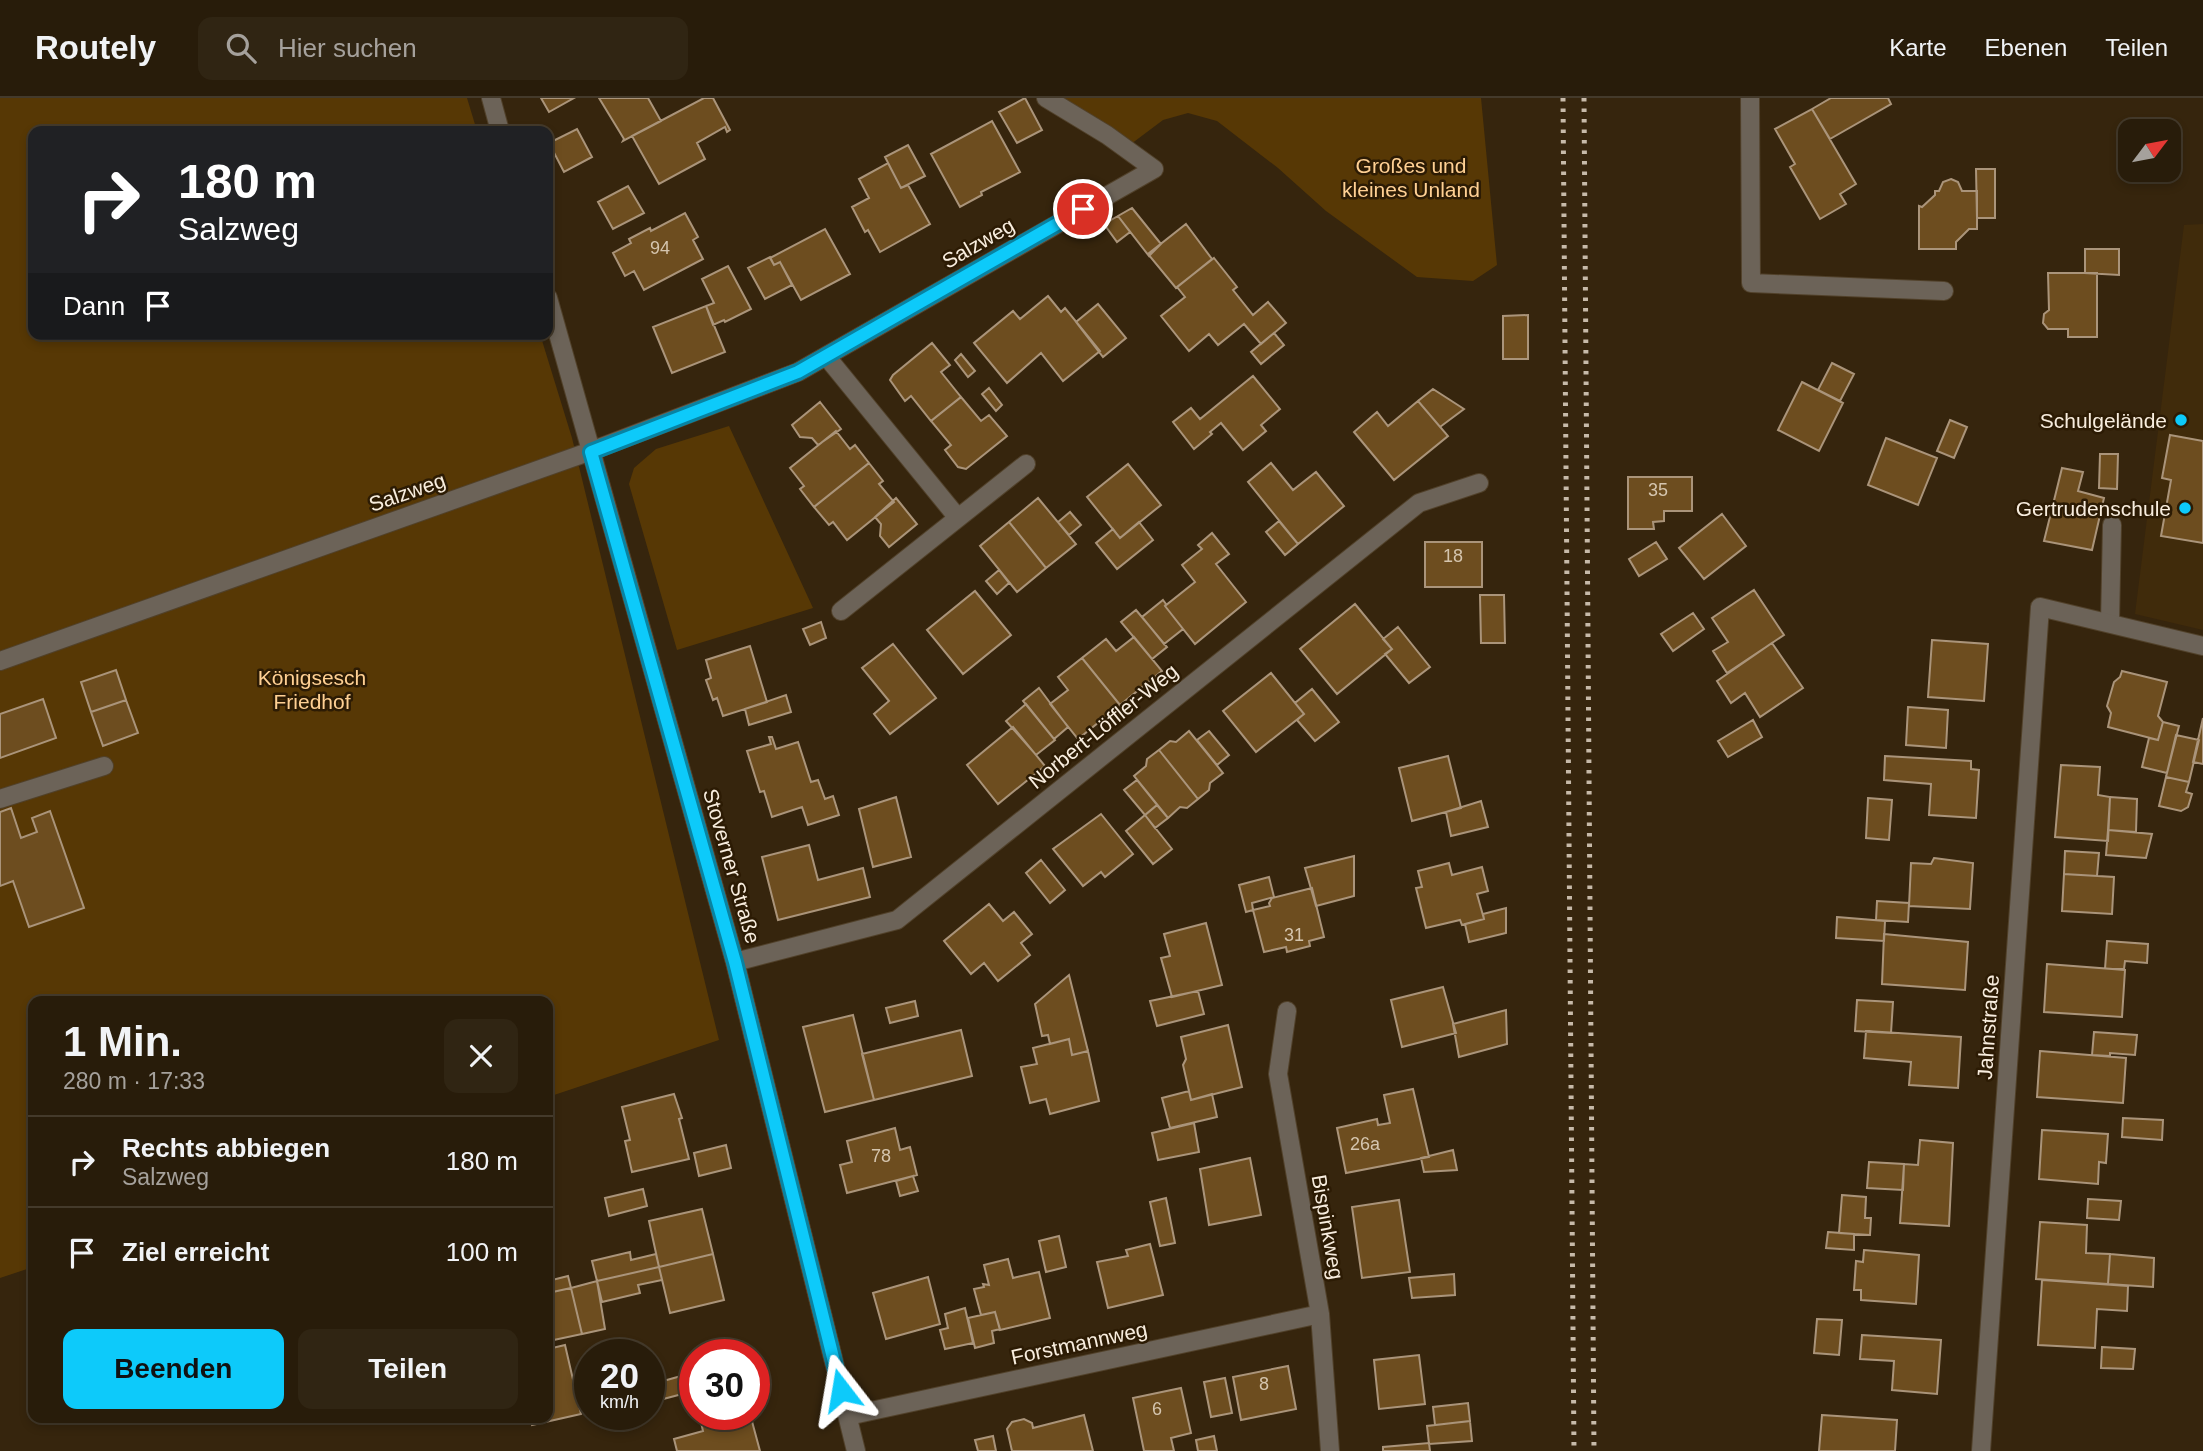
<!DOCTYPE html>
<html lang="de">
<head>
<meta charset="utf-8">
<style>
	body { margin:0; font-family:Arial,sans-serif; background:#302513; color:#f1f3f6; height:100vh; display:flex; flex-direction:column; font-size:26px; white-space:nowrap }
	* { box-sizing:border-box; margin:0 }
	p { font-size:23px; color:#a5a19c }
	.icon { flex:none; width:38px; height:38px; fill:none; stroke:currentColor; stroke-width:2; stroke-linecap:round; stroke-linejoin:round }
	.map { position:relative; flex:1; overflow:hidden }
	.panel { position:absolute; left:28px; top:898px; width:525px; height:427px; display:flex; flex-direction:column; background:#281c0a; border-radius:14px; box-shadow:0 4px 10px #0003,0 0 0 2px #443a2b }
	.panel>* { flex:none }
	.hud { position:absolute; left:28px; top:28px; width:525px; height:214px; border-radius:14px; box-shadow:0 4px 10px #0003,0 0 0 2px #443a2b; background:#202124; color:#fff; overflow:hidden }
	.needle { width:46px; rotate:58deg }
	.buttons { position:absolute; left:2118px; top:21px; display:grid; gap:14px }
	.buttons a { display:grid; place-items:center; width:63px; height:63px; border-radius:14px; background:#281c0a; box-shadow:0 4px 10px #0003,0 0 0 2px #443a2b; font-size:35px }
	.speed { position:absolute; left:574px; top:1241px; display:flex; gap:14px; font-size:35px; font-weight:700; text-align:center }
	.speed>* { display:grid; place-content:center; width:91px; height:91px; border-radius:50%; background:#281c0a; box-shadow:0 4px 10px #0003,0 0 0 2px #443a2b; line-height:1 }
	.speed small { font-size:18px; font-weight:400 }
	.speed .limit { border:10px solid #d22; background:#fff; color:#111 }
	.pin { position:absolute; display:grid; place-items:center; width:60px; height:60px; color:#fff; margin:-30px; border:4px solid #fff; border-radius:50%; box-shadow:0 2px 7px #0007 }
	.me { position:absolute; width:77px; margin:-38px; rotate:346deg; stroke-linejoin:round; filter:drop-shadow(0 0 5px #0008) }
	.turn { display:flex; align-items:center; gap:24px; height:147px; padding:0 35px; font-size:32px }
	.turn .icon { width:91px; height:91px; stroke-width:2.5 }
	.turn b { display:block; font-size:49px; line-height:60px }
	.then { display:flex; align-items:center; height:66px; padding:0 35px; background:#0003; gap:14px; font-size:26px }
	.round { display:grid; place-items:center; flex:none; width:74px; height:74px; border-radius:14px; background:#302513 }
	.headline { display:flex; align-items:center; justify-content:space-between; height:119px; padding:0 35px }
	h1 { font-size:42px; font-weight:700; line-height:52px }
	.action { display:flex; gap:14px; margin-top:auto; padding:14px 35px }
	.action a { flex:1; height:80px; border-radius:14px; background:#0dcafa; color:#111; font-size:28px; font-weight:700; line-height:80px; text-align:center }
	.action a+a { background:#302513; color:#f1f3f6 }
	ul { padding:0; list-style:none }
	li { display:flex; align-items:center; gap:21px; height:91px; padding:0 35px; border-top:2px solid #443a2b }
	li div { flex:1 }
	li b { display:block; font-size:26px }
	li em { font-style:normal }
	header { display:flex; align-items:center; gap:42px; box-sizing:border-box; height:98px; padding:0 35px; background:#281c0a; border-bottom:2px solid #443a2b }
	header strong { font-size:33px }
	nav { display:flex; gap:38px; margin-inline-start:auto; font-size:24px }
	.search { width:490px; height:63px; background:#302513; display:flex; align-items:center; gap:18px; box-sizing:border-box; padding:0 24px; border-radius:14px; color:#a5a19c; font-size:26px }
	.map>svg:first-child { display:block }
</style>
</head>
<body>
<header>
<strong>Routely</strong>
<div class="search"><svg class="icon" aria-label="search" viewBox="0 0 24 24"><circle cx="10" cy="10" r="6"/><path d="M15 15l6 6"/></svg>Hier suchen</div>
<nav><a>Karte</a><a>Ebenen</a><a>Teilen</a></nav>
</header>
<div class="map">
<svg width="2203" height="1353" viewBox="0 0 2203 1353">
	<rect width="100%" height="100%" fill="#36250d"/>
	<path fill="#402b0b" d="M2203 126V532L2135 516 2184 127Z"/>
	<path fill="#573805" d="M0 0H467L477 33H33V236H540L572 340 719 942 548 999V903H33V1169L0 1180Z
		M1062 0H1481L1497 167 1473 183 1417 179 1326 113 1278 70 1217 23 1188 15 1163 22 1127 49Z
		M729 328 813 510 677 552 629 386 634 370 656 351Z"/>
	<path fill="#6d4d1f" stroke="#aa947a" stroke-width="2" d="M541 0H574L549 14Z
		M599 0H648L661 23 623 43 624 41Z
		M704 0H713L730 32 727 34 725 29 697 45 705 61 659 86 632 38Z
		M1025 0 1042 32 1017 45 999 14Z
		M1831 0H1888L1891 6 1830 41 1812 11Z
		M1812 11 1856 86 1840 96 1846 106 1820 121 1790 69 1795 66 1775 31Z
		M992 23 1020 74 981 94 982 97 960 109 931 56Z
		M577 31 592 59 564 74 549 45Z
		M908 47 925 78 901 90 885 59Z
		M888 65 901 90 908 87 930 126 880 154 868 132 865 134 852 109 869 100 859 81Z
		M1976 71H1995V120H1977Z
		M1951 81 1958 84 1962 93H1977V131H1969L1956 144V151H1919V108L1922 109 1935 97V93H1939L1943 84Z
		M628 88 644 115 613 131 598 104Z
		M1132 110 1161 146 1149 158 1118 118Z
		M685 115 698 139 693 142 703 161 644 192 634 173 625 178 613 155 631 145 629 141 650 130 651 133Z
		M1118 118 1130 134 1117 144 1104 126Z
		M1186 126 1212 161 1176 190 1148 156Z
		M825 131 850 176 801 202 780 164 774 167 770 160Z
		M2085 151H2119V177L2085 175Z
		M770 159 774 167 780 164 792 187 765 201 748 170Z
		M1214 160 1237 189 1233 192 1253 217 1268 204 1286 225 1261 246 1244 226 1218 247 1209 236 1189 253 1161 218 1185 199 1177 189Z
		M728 168 751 211 725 224 724 222 713 227 706 208 714 205 702 181Z
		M2048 175H2097V239H2068V231H2048L2043 225 2044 216 2049 212Z
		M1048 198 1061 214 1065 210 1100 253 1063 283 1041 255 1007 285 974 245 1013 213 1020 221Z
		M1098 206 1126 240 1103 259 1076 224Z
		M706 208 725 254 672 275 653 229Z
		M1528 217V261H1503V218Z
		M1274 235 1284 247 1261 266 1251 254Z
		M932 245 950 267 941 274 961 299 931 323 911 298 905 303 890 282 893 277Z
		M961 256 975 273 968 279 955 262Z
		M1832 265 1854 276 1840 303 1818 292Z
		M1253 278 1280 311 1261 327 1266 333 1243 352 1221 325 1210 334 1212 336 1194 351 1173 324 1191 310 1200 321Z
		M1802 284 1843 305 1819 353 1778 332Z
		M989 290 1002 307 996 313 982 296Z
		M1433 291 1464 311 1440 329 1418 303Z
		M961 299 981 323 989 317 1007 338 966 371 958 369 945 352 951 347 931 323Z
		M1418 303 1448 338 1394 382 1354 334 1377 314 1388 328Z
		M820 304 841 331 818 347 812 340 800 339 792 327Z
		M1950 322 1967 329 1954 360 1937 353Z
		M836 333 850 351 855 347 869 365 814 409 800 391 804 388 790 370Z
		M2170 337 2203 343V445L2161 438 2171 382 2162 380Z
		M1886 340 1937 360 1918 407 1868 387Z
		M2100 356H2118L2117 391 2099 390Z
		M869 365 883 383 879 386 894 404 847 442 833 424 829 427 814 409Z
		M1271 365 1293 392 1316 374 1344 408 1298 446 1248 384Z
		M1128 366 1161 407 1120 440 1087 399Z
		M2062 370 2083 374 2078 393 2104 400 2092 452 2044 443Z
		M1628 379H1692V413H1664V423L1653 424 1654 431H1628Z
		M896 400 917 426 889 449 880 438 881 426 875 419Z
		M1038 400 1076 446 1046 470 1009 424Z
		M1070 414 1081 427 1069 437 1058 424Z
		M1722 416 1746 448 1704 481 1679 450Z
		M1279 423 1298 446 1285 457 1266 434Z
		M1009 424 1046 470 1017 494 980 448Z
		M1139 424 1153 442 1117 471 1096 445 1113 431 1120 440Z
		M1212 435 1229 456 1216 466 1246 504 1195 546 1165 508 1195 484 1182 467 1202 451 1198 447Z
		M1425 444H1482V489H1425Z
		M1656 444 1667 461 1639 478 1629 461Z
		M999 472 1009 485 997 496 986 483Z
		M1754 492 1784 537 1727 575 1713 553 1728 544 1712 520Z
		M975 493 1011 537 963 576 927 532Z
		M1480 497H1504L1505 545H1481Z
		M1163 502 1166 506 1165 508 1183 531 1164 546 1142 519Z
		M1355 506 1392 551 1337 596 1300 551Z
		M1136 512 1167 549 1152 561 1121 524Z
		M1693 515 1704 531 1673 553 1661 536Z
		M821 524 826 540 810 547 803 531Z
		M1398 529 1430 569 1409 585 1385 556 1392 551 1383 541Z
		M1134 539 1162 573 1120 607 1082 560 1106 541 1116 553Z
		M1932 542 1988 546 1984 603 1928 599Z
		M1772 545 1803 590 1760 619 1745 595 1731 605 1717 583Z
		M893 546 936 600 890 636 874 616 889 603 862 570Z
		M750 548 767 604 723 618 717 600 713 602 706 582 711 580 706 562Z
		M1082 560 1120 607 1078 641 1050 606 1068 592 1058 579Z
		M116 572 126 602 91 614 81 584Z
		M2122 573 2167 584 2158 618 2163 624 2158 642 2108 629 2111 615 2107 608 2114 584 2120 579Z
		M1271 575 1304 616 1256 654 1223 613Z
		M1039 590 1068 629 1054 641 1023 603Z
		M1312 591 1339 624 1315 643 1297 622 1304 616 1295 605Z
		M786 597 791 614 749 627 745 611Z
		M43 601 56 640 0 660V616Z
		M126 602 138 635 103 648 91 614Z
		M1026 606 1055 642 1036 657 1006 623Z
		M1908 609 1948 612 1946 650 1906 647Z
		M2203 620V666L2193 664Z
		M1753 622 1762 639 1728 659 1718 643Z
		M2163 624 2179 628 2167 675 2142 669 2149 640 2158 642Z
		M1013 629 1045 668 998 706 967 667Z
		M1189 633 1223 675 1210 685 1209 692 1198 701 1159 652 1170 643 1176 644Z
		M1209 633 1229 657 1217 667 1197 642Z
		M2176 637 2199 642 2189 684 2166 679Z
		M769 639H772L776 651 798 644 811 684 818 682 825 701 833 698 839 717 808 727 802 709 772 719 764 693 760 694 747 653 771 646Z
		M1159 652 1198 701 1187 710 1180 709 1168 720 1134 678 1146 668 1147 661Z
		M1448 658 1461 710 1412 723 1399 670Z
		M1885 658 1971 663V671L1979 672 1976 720 1929 717 1931 686 1884 682Z
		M2061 667 2100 669 2098 697 2110 699 2108 743 2055 739Z
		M2166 679 2189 684 2186 694 2192 696 2188 709 2181 713 2159 708Z
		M1137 682 1157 707 1145 717 1124 692Z
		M896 699 911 759 873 769 859 711Z
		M2110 699 2137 701 2136 734 2108 732Z
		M1868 700 1892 702 1889 742 1866 740Z
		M1481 703 1488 729 1451 738 1446 714Z
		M1157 707 1168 720 1155 730 1145 717Z
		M11 710 21 740 37 734 32 720 50 713 84 810 29 829 13 783 0 788V714Z
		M1101 716 1133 756 1105 779 1101 774 1083 788 1053 751Z
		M1145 717 1172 751 1153 766 1126 733Z
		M2108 732 2152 736 2146 760 2106 757Z
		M809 747 818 782 863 770 870 799 778 822 762 759Z
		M2065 753 2099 755 2097 778 2064 776Z
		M1354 758V798L1316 808 1305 770Z
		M1934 760 1973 765 1970 811 1909 808 1911 765 1931 766Z
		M1041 762 1065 792 1050 805 1026 775Z
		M1449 765 1452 777 1482 769 1488 793 1477 796 1484 821 1462 827 1460 822 1426 830 1416 790 1422 789 1418 773Z
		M2064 776 2114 779 2112 816 2062 813Z
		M1269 779 1274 799 1252 805 1253 812 1246 814 1239 787Z
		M1312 790 1324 839 1309 843 1310 848 1287 854 1286 849 1264 854 1253 812 1270 808 1269 805 1272 800Z
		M1877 803 1909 805 1908 824 1876 822Z
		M989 806 1003 823 1014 814 1032 836 1021 845 1030 857 998 883 984 865 971 876 944 843Z
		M1506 810V835L1469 844 1465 826 1484 821 1483 816Z
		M1837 819 1885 823 1884 843 1836 840Z
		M1206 825 1222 887 1172 899 1161 860 1170 858 1164 836Z
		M1884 836 1968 844 1965 892 1882 886Z
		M2107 843 2148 846 2147 865 2125 863 2124 871H2105Z
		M2047 866 2125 872 2122 919 2044 914Z
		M1069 877 1088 953 1072 957 1069 941 1050 946 1048 937 1042 938 1035 906Z
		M1443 889 1456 935 1402 949 1391 902Z
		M1198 893 1204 916 1157 928 1150 903Z
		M1857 902 1893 904 1891 935 1855 933Z
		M915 903 918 918 890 925 886 910Z
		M1506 912 1507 946 1459 959 1453 926Z
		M853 917 874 1002 825 1014 803 929Z
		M1228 927 1242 989 1191 1002 1183 967 1186 961 1181 939Z
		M961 932 972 978 874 1002 862 956Z
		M1866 933 1961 939 1958 990 1909 987 1911 964 1864 960Z
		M2094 934 2137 937 2135 957 2110 955V958L2092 957Z
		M1069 941 1072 957 1088 953 1099 1003 1050 1016 1046 1001 1030 1005 1021 969 1037 966 1033 950Z
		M2040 953 2126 960 2123 1005 2037 999Z
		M1413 991 1429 1059 1346 1075 1337 1030 1377 1021 1378 1027 1390 1025 1384 997Z
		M1189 993 1191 1002 1212 996 1217 1019 1170 1030 1162 1000Z
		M674 996 682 1020 679 1021 689 1061 632 1074 625 1043 630 1042 622 1009Z
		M2123 1020 2163 1022 2162 1042 2122 1039Z
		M1194 1025 1199 1054 1158 1062 1152 1035Z
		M895 1030 900 1052 910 1049 917 1077 847 1095 840 1067 852 1064 847 1043Z
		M2042 1032 2108 1036 2106 1065 2099 1064 2098 1086 2039 1081Z
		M1920 1042 1953 1045 1949 1128 1900 1125 1904 1066 1918 1067Z
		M726 1047 731 1070 699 1078 694 1055Z
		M1453 1052 1457 1072 1424 1074 1421 1060Z
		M1250 1060 1261 1117 1209 1127 1200 1071Z
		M1869 1064 1904 1066 1903 1092 1867 1090Z
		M913 1078 918 1093 900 1098 896 1083Z
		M643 1091 647 1108 609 1118 605 1100Z
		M1842 1097 1866 1099 1865 1120H1871L1870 1137 1839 1135Z
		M1166 1100 1175 1145 1160 1148 1150 1104Z
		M2088 1101 2121 1103 2119 1122 2087 1120Z
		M1399 1102 1410 1174 1362 1180 1352 1109Z
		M702 1111 713 1156 659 1169 649 1123Z
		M2040 1124 2087 1127 2086 1155 2110 1156 2108 1186 2036 1181Z
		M1828 1134 1854 1136V1152L1826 1150Z
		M1059 1138 1066 1169 1046 1174 1039 1143Z
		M1150 1146 1163 1197 1108 1210 1097 1164 1128 1158 1126 1152Z
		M1864 1152 1919 1157 1916 1206 1861 1202V1192H1854L1856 1163 1863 1164Z
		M630 1154 631 1162 656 1156 659 1169 597 1183 592 1163Z
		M713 1156 724 1202 670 1215 659 1169Z
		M2110 1156 2154 1160 2153 1189 2108 1186Z
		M1008 1161 1013 1180 1039 1174 1050 1220 1000 1232 995 1214 981 1217 974 1191 984 1189 983 1186 989 1187 984 1167Z
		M659 1169 662 1182 638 1187 640 1195 602 1204 597 1183Z
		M1454 1176 1455 1197 1412 1200 1409 1180Z
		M568 1178 571 1190 548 1195V1183Z
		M928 1179 940 1226 886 1241 873 1195Z
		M2042 1182 2128 1188 2127 1213 2097 1211 2095 1250 2038 1247Z
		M597 1183 605 1231 582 1236 571 1190Z
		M571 1190 582 1236 549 1243 548 1195Z
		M965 1210 973 1245 945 1251 940 1232 948 1230 945 1216Z
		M995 1214 1000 1231 992 1233 994 1245 975 1250 968 1220Z
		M1817 1221 1842 1222 1839 1257 1814 1255Z
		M1862 1237 1941 1242 1937 1296 1892 1292 1894 1263 1860 1261Z
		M565 1247 581 1316 532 1327 530 1320H548V1251Z
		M2102 1249 2135 1251 2133 1271 2101 1270Z
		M1419 1257 1425 1306 1379 1311 1374 1262Z
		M1288 1268 1296 1311 1241 1322 1233 1279Z
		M681 1278 686 1295 652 1304 649 1287Z
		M1225 1280 1232 1315 1211 1319 1204 1284Z
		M1181 1290 1191 1335 1171 1340 1174 1353H1144L1133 1300Z
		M1468 1305 1470 1323 1435 1327 1433 1309Z
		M699 1316H750L760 1353H677L674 1341 703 1333Z
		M1084 1317 1093 1353H1012L1007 1331 1012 1324 1024 1321 1032 1325 1033 1330Z
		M1822 1317 1897 1322 1895 1353H1819Z
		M1470 1323 1472 1343 1429 1346 1427 1328Z
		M993 1338 996 1353H978L975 1342Z
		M1214 1338 1217 1353H1198L1196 1342Z
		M1429 1345 1430 1353H1383V1349Z"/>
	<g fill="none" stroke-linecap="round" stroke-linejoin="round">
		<defs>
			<path id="service" d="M2110 525 2112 427
				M0 701 104 668"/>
			<path id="minor" d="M491 0 500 33
				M1750 0 1751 185 1944 193
				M548 200 735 864 856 1353
				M826 258 958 420
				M841 513 1026 366
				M0 563 591 353 798 274 1154 71 1107 37 1046 0
				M735 864 897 822 1419 405 1479 385
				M1287 913 1278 976 1320 1216 1330 1353
				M848 1318 1320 1216
				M1981 1353 2040 509 2203 548"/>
		</defs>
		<use href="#service" stroke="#51412a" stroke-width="20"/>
		<use href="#minor" stroke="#51412a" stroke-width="20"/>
		<use href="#service" stroke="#6c6358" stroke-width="18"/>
		<use href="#minor" stroke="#6c6358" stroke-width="18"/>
		<path stroke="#c7baa9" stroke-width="5" stroke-dasharray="3.5 7" stroke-linecap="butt" d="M1563 0 1574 1353
			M1584 0 1594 1353"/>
	</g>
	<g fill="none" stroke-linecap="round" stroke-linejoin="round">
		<defs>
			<path id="route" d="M841 1292 735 864 591 354 798 274 1083 111"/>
		</defs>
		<use href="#route" stroke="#0883a2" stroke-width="18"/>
		<use href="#route" stroke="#0dcafa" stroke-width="12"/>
	</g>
	<g fill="#0dcafa" stroke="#2c1b04" stroke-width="2.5">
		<circle cx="2181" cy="322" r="7"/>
		<circle cx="2185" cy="410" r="7"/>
	</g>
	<g text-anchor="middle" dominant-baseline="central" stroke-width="5" stroke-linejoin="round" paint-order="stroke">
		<g font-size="18" fill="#d5c5ae">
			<text x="660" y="150">94</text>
			<text x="1658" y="392">35</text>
			<text x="1453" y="458">18</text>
			<text x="1294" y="837">31</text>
			<text x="1365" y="1046">26a</text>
			<text x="881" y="1058">78</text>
			<text x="1264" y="1286">8</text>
			<text x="1157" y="1311">6</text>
		</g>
		<g font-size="21" fill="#ffd093" stroke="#2c1b04">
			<text x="1411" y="67">Großes und<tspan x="1411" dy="24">kleines Unland</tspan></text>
			<text x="312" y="579">Königsesch<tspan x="312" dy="24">Friedhof</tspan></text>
		</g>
		<g font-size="21" fill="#f8edde" stroke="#2c1b04">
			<text transform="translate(978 145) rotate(-30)">Salzweg</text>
			<text transform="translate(407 394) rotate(-19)">Salzweg</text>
			<text transform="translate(1103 628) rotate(-39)">Norbert-Löffler-Weg</text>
			<text transform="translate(732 768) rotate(74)">Stoverner Straße</text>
			<text transform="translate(1988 929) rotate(-86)">Jahnstraße</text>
			<text transform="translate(1328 1129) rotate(80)">Bispinkweg</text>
			<text transform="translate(1079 1245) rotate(-12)">Forstmannweg</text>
		</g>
		<g font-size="21" fill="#f8edde" stroke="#2c1b04" text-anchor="end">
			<text x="2167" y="322">Schulgelände</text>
			<text x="2171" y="410">Gertrudenschule</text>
		</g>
	</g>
</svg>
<div class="buttons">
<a><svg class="needle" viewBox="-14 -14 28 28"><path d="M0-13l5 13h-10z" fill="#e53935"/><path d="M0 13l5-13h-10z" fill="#a5a19c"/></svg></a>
</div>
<div class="speed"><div>20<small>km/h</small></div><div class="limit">30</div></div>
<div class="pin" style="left:1083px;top:111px;background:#d93025"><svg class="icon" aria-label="arrive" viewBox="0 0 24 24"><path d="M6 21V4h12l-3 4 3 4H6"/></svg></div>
<svg class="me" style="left:841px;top:1292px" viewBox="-20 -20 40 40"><path d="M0-17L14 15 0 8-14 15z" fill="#0dcafa" stroke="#fff" stroke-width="4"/></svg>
<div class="hud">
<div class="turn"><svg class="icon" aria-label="right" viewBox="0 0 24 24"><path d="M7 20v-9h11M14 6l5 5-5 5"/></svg><div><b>180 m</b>Salzweg</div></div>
<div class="then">Dann<svg class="icon" aria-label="arrive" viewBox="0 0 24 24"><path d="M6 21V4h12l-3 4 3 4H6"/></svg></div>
</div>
<section class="panel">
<div class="headline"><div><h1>1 Min.</h1><p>280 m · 17:33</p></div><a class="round"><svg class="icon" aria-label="close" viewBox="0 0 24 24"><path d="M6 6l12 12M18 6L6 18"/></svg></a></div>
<ul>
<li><svg class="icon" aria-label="right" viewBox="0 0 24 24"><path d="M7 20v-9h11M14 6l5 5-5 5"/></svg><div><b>Rechts abbiegen</b><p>Salzweg</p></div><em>180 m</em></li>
<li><svg class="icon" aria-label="arrive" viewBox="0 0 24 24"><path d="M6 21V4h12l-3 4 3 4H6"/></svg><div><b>Ziel erreicht</b></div><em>100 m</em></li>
</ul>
<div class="action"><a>Beenden</a><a>Teilen</a></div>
</section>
</div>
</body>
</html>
